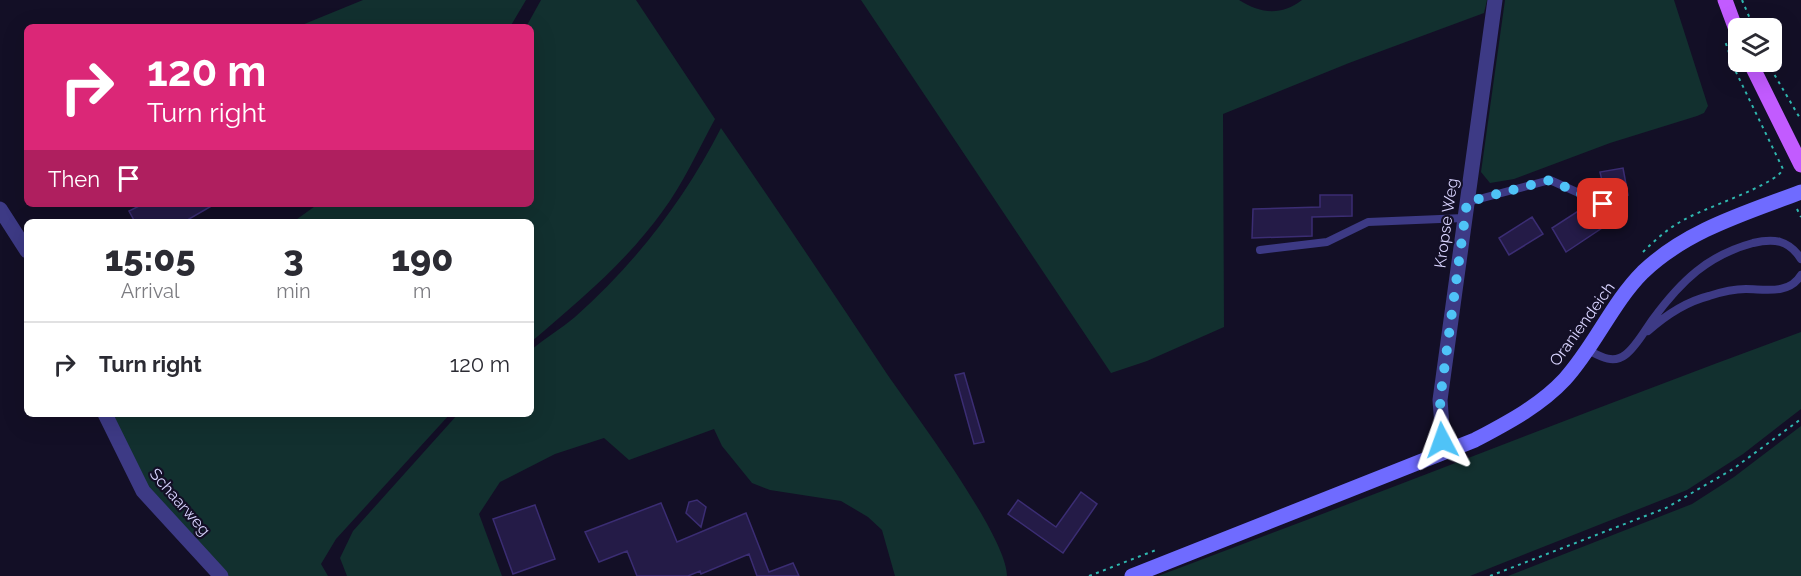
<!DOCTYPE html>
<html lang="en">
<head>
<meta charset="utf-8">
<style>
	body { margin:0; font-family:Raleway,sans-serif; background:#f7f7f7; color:#2b2b33; height:100vh; display:flex; flex-direction:column; font-size:22px; white-space:nowrap }
	* { box-sizing:border-box; margin:0 }
	p { font-size:20px; color:#7c7c81 }
	.icon { flex:none; width:33px; height:33px; fill:none; stroke:currentColor; stroke-width:2; stroke-linecap:round; stroke-linejoin:round }
	.map { position:relative; flex:1; overflow:hidden }
	.sheet { position:absolute; left:24px; top:219px; width:510px; height:198px; display:flex; flex-direction:column; background:#fff; border-radius:9px; box-shadow:0 6px 24px #0002 }
	.sheet>* { flex:none }
	.guide { position:absolute; left:24px; top:24px; width:510px; height:183px; border-radius:9px; box-shadow:0 6px 24px #0002; background:#db2777; color:#fff; overflow:hidden }
	.buttons { position:absolute; left:1728px; top:18px; display:grid; gap:12px }
	.buttons a { display:grid; place-items:center; width:54px; height:54px; border-radius:9px; background:#fff; box-shadow:0 6px 24px #0002; font-size:30px }
	.pin { position:absolute; display:grid; place-items:center; width:51px; height:51px; color:#fff; margin:-26px; border-radius:12px; box-shadow:0 3px 9px #0006 }
	.me { position:absolute; width:66px; margin:-33px; rotate:356deg; stroke-linejoin:round; filter:drop-shadow(0 0 4px #0008) }
	.turn { display:flex; align-items:center; gap:21px; height:126px; padding:0 24px; font-size:27px }
	.turn .icon { width:78px; height:78px; stroke-width:2.5 }
	.turn b { display:block; font-size:42px; line-height:51px }
	.then { display:flex; align-items:center; height:57px; padding:0 24px; background:#0003; gap:12px; font-size:22px }
	.eta { display:flex; justify-content:space-evenly; align-items:center; height:102px; text-align:center }
	.eta b { font-size:36px; font-weight:800; line-height:42px }
	ul { padding:0; list-style:none }
	li { display:flex; align-items:center; gap:18px; height:84px; padding:0 24px; border-top:2px solid #e1e1e2 }
	li div { flex:1 }
	li b { display:block; font-size:22px }
	li em { font-style:normal }
	.map>svg:first-child { display:block }
</style>
</head>
<body>
<div class="map">
<svg width="1801" height="576" viewBox="0 0 1801 576">
	<rect width="100%" height="100%" fill="#130f26"/>
	<path fill="#12302f" d="M363 0H526L510 27H297Z
		M541 0H636L715 119C698 150 683 184 662 212 626 262 578 302 531 342V222H293L318 204H531V27H526Z
		M861 0H1239C1261 14 1281 16 1302 0H1487L1484 13 1349 63 1223 114 1224 327 1147 361 1111 373Z
		M1505 0H1674L1708 106 1704 113 1697 116 1610 143 1514 179 1490 183 1481 172Z
		M721 128C777 209 832 291 887 374 913 412 1007 536 1007 576H895L882 530 868 517 841 501 770 490 752 483 722 446 714 429 629 460 604 438 555 454 500 482 479 514 502 576H347L340 558 353 531 458 414H531V350C545 338 561 329 575 317 635 264 685 199 721 128Z
		M1801 332V409L1743 454 1687 490 1470 576H1158C1373 496 1586 411 1801 332Z
		M110 414H450L336 539 321 564 328 576H227L144 483Z
		M1801 426V576H1508L1692 504 1734 477Z"/>
	<path fill="#241b47" stroke="#3b2d73" stroke-width="1.5" d="M1623 168 1628 195 1606 198 1600 172Z
		M1320 195H1352V216L1312 217V236L1252 238 1253 209 1320 207Z
		M143 204H215L184 222H135L129 211Z
		M1589 204 1598 208 1608 224 1566 252 1552 228Z
		M1532 217 1543 234 1509 255 1499 238Z
		M964 373 984 442 974 444 955 375Z
		M1081 492 1097 504 1063 553 1008 514 1018 500 1056 527Z
		M697 500 706 507 701 527 686 513 689 502Z
		M661 503 677 542 746 513 769 572 793 563 799 576H757L749 554 701 574 700 571 688 576H637L627 551 599 562 585 532Z
		M535 505 555 559 513 574 493 519Z"/>
	<g fill="none" stroke-linecap="round" stroke-linejoin="round">
		<path stroke="#2fb8b0" stroke-width="2" stroke-dasharray="3 4.5" stroke-linecap="butt" d="M1742 0 1754 28
			M1767 62 1801 120
			M1797 209 1801 217
			M1643 252C1654 241 1666 230 1680 222 1700 209 1777 185 1783 169L1735 70 1725 41
			M1089 576 1156 550
			M1490 576 1666 508 1733 469 1801 419"/>
		<path stroke="#3d3a85" stroke-width="8" d="M1468 202 1550 180 1621 212
			M1260 250 1327 242 1368 222 1464 218
			M1648 331C1666 315 1685 302 1709 296 1721 292 1733 289 1746 289 1765 289 1789 295 1801 275
			M1586 349C1598 355 1612 365 1625 355 1636 347 1645 330 1653 319 1681 281 1708 255 1753 243 1774 238 1789 240 1801 259"/>
		<path stroke="#3d3a85" stroke-width="15" d="M0 209 27 251
			M105 414 143 491 221 576
			M1444 452 1440 400 1495 0"/>
		<path stroke="#6f6bff" stroke-width="15" d="M1132 576 1475 440C1507 423 1540 406 1565 379 1595 346 1612 303 1643 272 1687 230 1746 213 1801 192"/>
		<path stroke="#c25bff" stroke-width="15" d="M1725 0 1738 35
			M1750 62 1801 165"/>
	</g>
	<g fill="none" stroke-linecap="round" stroke-linejoin="round">
		<path stroke="#4fc3f7" stroke-width="10" stroke-dasharray="0 18" d="M1442 440 1440 400 1467 202 1550 180 1603 204"/>
	</g>
	<g text-anchor="middle" dominant-baseline="central" stroke-width="4.5" stroke-linejoin="round" paint-order="stroke">
		<g font-size="16" fill="#d9d4ff" stroke="#130f26">
			<text transform="translate(1446 223) rotate(-82)">Kropse Weg</text>
			<text transform="translate(1582 324) rotate(-54)">Oraniendeich</text>
			<text transform="translate(180 502) rotate(49)">Schaarweg</text>
		</g>
	</g>
</svg>
<div class="buttons">
<a><svg class="icon" aria-label="layers" viewBox="0 0 24 24"><path d="M12 4l9 5-9 5-9-5zM3 14l9 5 9-5"/></svg></a>
</div>
<div class="pin" style="left:1603px;top:204px;background:#d93025"><svg class="icon" aria-label="arrive" viewBox="0 0 24 24"><path d="M6 21V4h12l-3 4 3 4H6"/></svg></div>
<svg class="me" style="left:1442px;top:440px" viewBox="-20 -20 40 40"><path d="M0-17L14 15 0 8-14 15z" fill="#4fc3f7" stroke="#fff" stroke-width="4"/></svg>
<div class="guide">
<div class="turn"><svg class="icon" aria-label="right" viewBox="0 0 24 24"><path d="M7 20v-9h11M14 6l5 5-5 5"/></svg><div><b>120 m</b>Turn right</div></div>
<div class="then">Then<svg class="icon" aria-label="arrive" viewBox="0 0 24 24"><path d="M6 21V4h12l-3 4 3 4H6"/></svg></div>
</div>
<section class="sheet">
<div class="eta">
<div><b>15:05</b><p>Arrival</p></div>
<div><b>3</b><p>min</p></div>
<div><b>190</b><p>m</p></div>
</div>
<ul>
<li><svg class="icon" aria-label="right" viewBox="0 0 24 24"><path d="M7 20v-9h11M14 6l5 5-5 5"/></svg><div><b>Turn right</b></div><em>120 m</em></li>
</ul>
</section>
</div>
</body>
</html>
